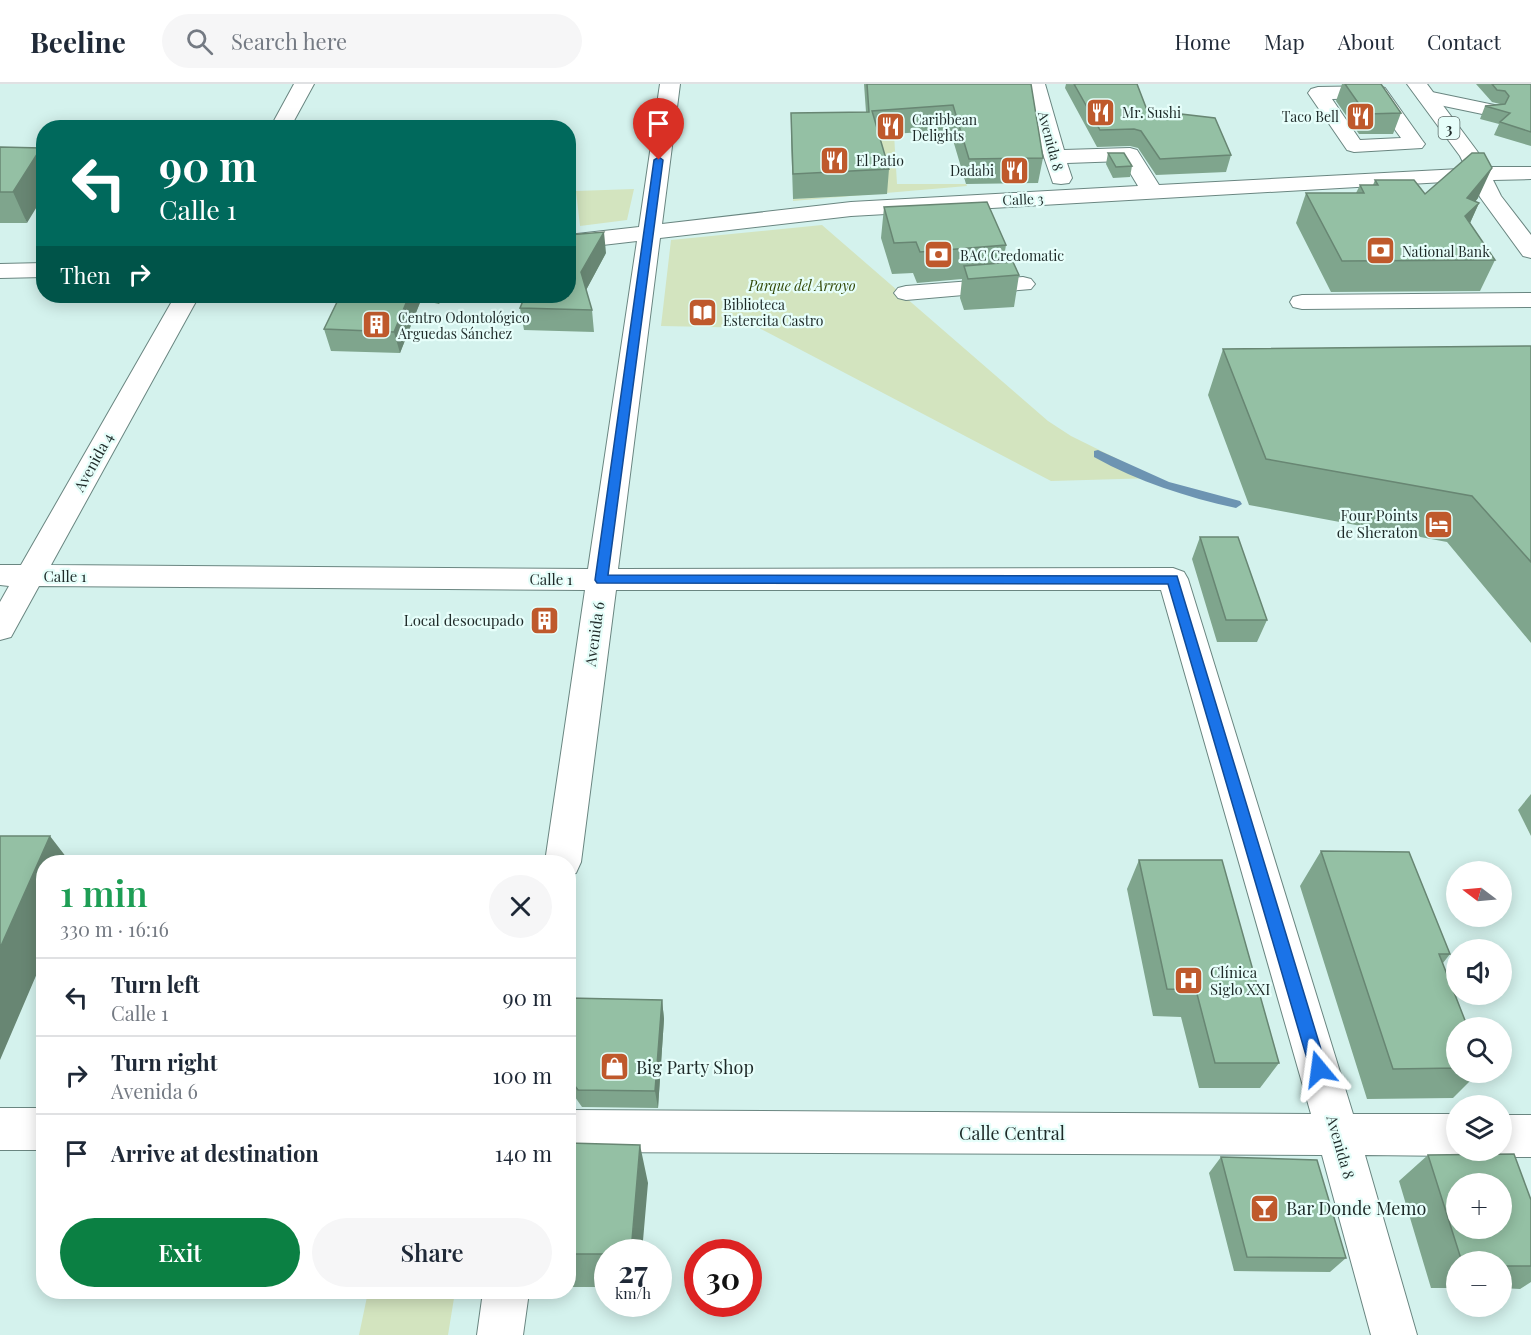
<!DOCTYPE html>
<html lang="en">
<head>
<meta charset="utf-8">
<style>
	body { margin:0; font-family:"Playfair Display",serif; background:#f6f6f7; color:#1f2937; height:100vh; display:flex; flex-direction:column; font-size:22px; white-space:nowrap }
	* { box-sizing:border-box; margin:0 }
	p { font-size:20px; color:#747a83 }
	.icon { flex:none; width:33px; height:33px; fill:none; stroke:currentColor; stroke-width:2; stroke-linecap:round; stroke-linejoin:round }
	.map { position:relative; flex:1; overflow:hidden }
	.panel { position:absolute; left:36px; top:771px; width:540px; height:444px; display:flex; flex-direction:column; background:#fff; border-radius:24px; box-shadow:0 3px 15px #0003 }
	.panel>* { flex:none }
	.top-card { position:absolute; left:36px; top:36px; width:540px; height:183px; border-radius:24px; box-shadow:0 3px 15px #0003; background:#00695c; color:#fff; overflow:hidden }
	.needle { width:39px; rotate:286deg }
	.tools { position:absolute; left:1446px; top:777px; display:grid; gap:12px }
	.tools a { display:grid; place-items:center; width:66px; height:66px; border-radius:50%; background:#fff; box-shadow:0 3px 15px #0003; font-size:30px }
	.speed { position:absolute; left:594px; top:1155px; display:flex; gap:12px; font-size:30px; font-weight:700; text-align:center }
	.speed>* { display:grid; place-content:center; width:78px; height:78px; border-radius:50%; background:#fff; box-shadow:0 3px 15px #0003; line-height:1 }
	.speed small { font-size:15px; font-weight:400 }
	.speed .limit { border:9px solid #d22; background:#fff; color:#111 }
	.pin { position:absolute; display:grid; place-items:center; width:51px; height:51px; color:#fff; margin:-62px -26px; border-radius:50% 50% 50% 0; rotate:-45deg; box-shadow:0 0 6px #0007 }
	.pin .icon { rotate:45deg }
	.me { position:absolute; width:66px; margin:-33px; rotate:344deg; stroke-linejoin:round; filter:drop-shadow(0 0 4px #0008) }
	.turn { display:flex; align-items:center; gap:21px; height:126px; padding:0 24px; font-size:27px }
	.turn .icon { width:78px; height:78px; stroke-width:2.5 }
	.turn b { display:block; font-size:42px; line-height:51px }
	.then { display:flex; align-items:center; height:57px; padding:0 24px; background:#0003; gap:12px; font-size:22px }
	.round { display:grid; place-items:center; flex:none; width:63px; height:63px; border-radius:32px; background:#f6f6f7 }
	.overview { display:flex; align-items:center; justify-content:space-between; height:102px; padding:0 24px }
	h1 { font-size:36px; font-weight:600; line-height:45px; color:#1e9e55 }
	.action { display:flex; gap:12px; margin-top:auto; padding:12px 24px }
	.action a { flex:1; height:69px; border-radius:36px; background:#0b8043; color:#fff; font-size:24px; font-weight:600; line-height:69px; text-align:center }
	.action a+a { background:#f6f6f7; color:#1f2937 }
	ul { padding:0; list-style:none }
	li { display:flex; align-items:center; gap:18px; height:78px; padding:0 24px; border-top:2px solid #e0e1e3 }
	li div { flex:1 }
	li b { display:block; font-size:22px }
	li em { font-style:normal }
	header { display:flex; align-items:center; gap:36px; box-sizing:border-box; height:84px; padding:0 30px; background:#fff; border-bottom:2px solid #e0e1e3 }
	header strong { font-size:28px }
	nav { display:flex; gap:33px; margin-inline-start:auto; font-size:21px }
	.search { width:420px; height:54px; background:#f6f6f7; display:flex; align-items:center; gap:15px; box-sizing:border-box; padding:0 21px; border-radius:33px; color:#747a83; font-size:22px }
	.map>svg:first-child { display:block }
</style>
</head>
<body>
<header>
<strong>Beeline</strong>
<div class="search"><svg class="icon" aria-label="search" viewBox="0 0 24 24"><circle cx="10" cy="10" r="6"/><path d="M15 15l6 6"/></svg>Search here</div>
<nav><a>Home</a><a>Map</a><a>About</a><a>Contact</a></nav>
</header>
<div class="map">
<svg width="1531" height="1251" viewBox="0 0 1531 1251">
	<rect width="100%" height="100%" fill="#d4f2ed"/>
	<path fill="#d3e4bf" d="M894 50 897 100H966L967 102 793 117V115L834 113 871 52Z
		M634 105 627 136 580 142 576 107Z
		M822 141 1048 337 1071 352 1156 394 1051 397 759 244 661 242 671 156Z
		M368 1208H455L448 1251H359Z"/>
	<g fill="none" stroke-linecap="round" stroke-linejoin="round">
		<path fill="#6d94b2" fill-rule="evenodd" d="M1098 366 1169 398 1240 417 1242 420 1236 424C1186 413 1139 398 1094 373V367Z"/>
		<defs>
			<path id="minor" d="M294 0H314L290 44H270Z
				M660 0H680L662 140 851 118 1138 102 1123 77 1067 79 1072 94 1069 99 1061 100 1053 99 1044 73 1025 0H1045L1064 66 1130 64 1137 66 1159 101 1479 84 1487 85 1490 90 1487 95 1479 96 851 132 660 154 618 485 1173 484 1184 488 1188 495 1353 1030H1456V1066H1469L1456 1072 1365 1071 1417 1251H1371L1322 1071 568 1068V1026L1311 1030 1161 506H616L581 778 576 789 568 791V778H545L585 506 39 502 11 553 0 556V518L9 502 0 501V481H21L175 212H199L51 481 588 485 637 157 568 165V151L639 143Z
				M1378 2 1385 4 1422 56 1425 60 1422 64 1354 68 1347 66 1308 9 1311 5 1318 3ZM1372 14 1401 54 1360 56 1332 15Z
				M1427 7 1499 22 1502 26 1499 30 1492 32 1420 17 1417 13 1420 9Z
				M44 179V193L0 194V180Z
				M1023 193 1031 195 1035 200 1031 205 906 216 898 214 894 209 898 204 906 202Z
				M1531 209V223L1302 225 1293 223 1290 218 1293 213 1302 211Z
				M0 1024H44V1066H0Z
				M1502 1031H1531V1073H1502L1487 1067 1502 1066Z
				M483 1208H529L523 1251H477Z"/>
			<path id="major" d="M1407 0H1427L1477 67 1487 83H1531V95L1493 96 1501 112 1531 151V174L1523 172 1480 113 1460 72Z"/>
		</defs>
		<use href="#minor" stroke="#6a8681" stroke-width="2"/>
		<use href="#major" stroke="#6a8681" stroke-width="2"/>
		<use href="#minor" fill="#fff" fill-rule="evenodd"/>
		<use href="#major" fill="#fff" fill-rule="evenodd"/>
	</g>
	<path fill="#7fa58d" d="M864 0H1031L1043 74 1038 99 966 100 950 46 879 51 889 85 887 110 793 115 791 53V29L866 28Z
		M1066 0H1137L1147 26 1231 71 1226 88 1156 91 1138 64 1130 62 1097 63 1065 4Z
		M1342 0H1381L1401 29 1393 50H1359L1336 17Z
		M1476 0H1531V62L1494 51 1499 40 1480 35 1485 22 1500 20 1492 18Z
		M0 63 27 139H0Z
		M1108 69 1132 82 1130 93 1113 94 1106 80Z
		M1375 96 1425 110 1478 114 1475 118 1479 119 1470 139 1495 176 1480 207 1331 208 1296 139 1306 109H1356L1360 101H1373Z
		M884 123 1006 161 1003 179 1019 191 1014 223 964 226 960 214 962 195 917 199 913 189 892 190 881 154Z
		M606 169 586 206 592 226 594 248 524 246 520 224Z
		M340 212H442L439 220 421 216 400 269 331 267 324 245Z
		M1531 262V559L1447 458 1249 421 1208 311 1223 265Z
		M1200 453 1267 536 1257 558H1217L1192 475Z
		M1531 710V752L1518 726Z
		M1321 767 1450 870 1443 879 1456 944V988H1479L1453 1014 1367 1015 1300 802Z
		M1139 776 1279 979 1260 1004H1199L1181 933 1153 932 1127 805Z
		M568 914 662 916 664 935 658 1024 582 1023 568 1003Z
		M568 1059 648 1099 608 1168V1203H568Z
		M1428 1071 1531 1116V1198L1520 1205 1502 1204V1178H1456V1204H1431L1399 1097Z
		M1221 1073 1346 1174 1330 1188 1234 1187 1209 1089Z"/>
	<path fill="#688673" d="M41 64 44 70V111L27 139 13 108Z
		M1492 84 1478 114 1453 145 1467 114Z
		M1479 119 1465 150V132Z
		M604 148 606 169 584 210 581 188Z
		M409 212H420L421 216 400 269 394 248Z
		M437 212H442L439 220Z
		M50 752 70 778H44V873L0 976V864Z
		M662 916 664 935 658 1024 655 1007Z
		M640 1061 648 1099 642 1168H631Z"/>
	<path fill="#94c0a4" stroke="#688673" stroke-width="1.5" fill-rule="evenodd" d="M867 0H1031L1043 74 969 75 953 21 872 27 889 85 793 90 791 29 869 28Z
		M1074 0H1137L1147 26 1215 34 1231 71 1160 75 1141 47 1134 45 1100 46Z
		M1345 0H1381L1401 29 1366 30Z
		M1492 0H1531V48L1500 38 1510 29 1485 22 1505 20 1509 12 1505 7 1497 6Z
		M0 63 41 64 13 108H0Z
		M1108 69H1124L1132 82 1116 83Z
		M1472 69H1484L1492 84 1467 114 1479 119 1465 132 1495 176 1342 177 1306 109H1364L1360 101H1378L1375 96H1414L1425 110Z
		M987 118 1006 161 920 168 916 158 894 159 884 123Z
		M604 148 581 188 592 226 520 224 525 212H568V151Z
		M1013 178 1019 191 968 195 964 182Z
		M340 212H409L394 248 324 245Z
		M1531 262V478L1472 412 1266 375 1223 265Z
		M1200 453H1238L1267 536H1226Z
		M0 752H50L0 864Z
		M1321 767 1409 768 1450 870H1439L1468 944H1456V984L1393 985Z
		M1139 776H1222L1279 979H1215L1196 906 1167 905Z
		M568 914 662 916 655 1007 578 1006 568 993Z
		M568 1059 640 1061 631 1168H608V1170H568Z
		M1514 1070 1531 1116V1182H1502V1178H1462L1428 1071ZM1456 1100H1502V1144H1456Z
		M1221 1073 1317 1076 1346 1174 1247 1173Z"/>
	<path fill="#1a73e8" stroke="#114b97" stroke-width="1.5" d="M659 73 663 76 608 491 1177 492 1327 985 1325 991 1319 993 1313 991 1310 985 1168 500 597 499 595 496 654 76Z"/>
	<defs>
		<symbol id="restaurant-square" viewBox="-11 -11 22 22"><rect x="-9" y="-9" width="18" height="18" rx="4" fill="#bf592c" stroke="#e6fefa"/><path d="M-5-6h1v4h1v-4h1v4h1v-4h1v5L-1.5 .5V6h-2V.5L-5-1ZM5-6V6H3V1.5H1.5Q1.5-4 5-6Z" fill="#fff"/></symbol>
		<symbol id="bank-square" viewBox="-11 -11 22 22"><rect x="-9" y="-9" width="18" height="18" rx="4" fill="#bf592c" stroke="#e6fefa"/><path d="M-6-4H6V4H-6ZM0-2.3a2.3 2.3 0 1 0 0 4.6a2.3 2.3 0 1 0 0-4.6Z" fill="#fff"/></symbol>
		<symbol id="library-square" viewBox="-11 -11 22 22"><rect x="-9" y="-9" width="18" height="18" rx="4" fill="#bf592c" stroke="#e6fefa"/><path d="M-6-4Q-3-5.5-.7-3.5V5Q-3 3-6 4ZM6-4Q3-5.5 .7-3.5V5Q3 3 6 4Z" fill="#fff"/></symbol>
		<symbol id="building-square" viewBox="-11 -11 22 22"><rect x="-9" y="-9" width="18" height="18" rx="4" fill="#bf592c" stroke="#e6fefa"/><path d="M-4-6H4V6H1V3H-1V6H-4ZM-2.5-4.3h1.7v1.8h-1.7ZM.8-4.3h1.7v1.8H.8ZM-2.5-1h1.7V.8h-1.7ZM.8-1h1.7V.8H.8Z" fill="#fff"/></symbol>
		<symbol id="hotel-square" viewBox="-11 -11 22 22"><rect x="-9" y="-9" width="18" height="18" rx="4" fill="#bf592c" stroke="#e6fefa"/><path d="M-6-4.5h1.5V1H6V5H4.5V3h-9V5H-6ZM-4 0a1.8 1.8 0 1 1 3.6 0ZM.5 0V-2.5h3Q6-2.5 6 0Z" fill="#fff"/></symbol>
		<symbol id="hospital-square" viewBox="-11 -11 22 22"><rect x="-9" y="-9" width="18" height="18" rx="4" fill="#bf592c" stroke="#e6fefa"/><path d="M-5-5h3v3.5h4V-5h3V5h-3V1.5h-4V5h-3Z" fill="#fff"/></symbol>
		<symbol id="shop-square" viewBox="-11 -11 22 22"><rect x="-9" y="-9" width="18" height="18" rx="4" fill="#bf592c" stroke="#e6fefa"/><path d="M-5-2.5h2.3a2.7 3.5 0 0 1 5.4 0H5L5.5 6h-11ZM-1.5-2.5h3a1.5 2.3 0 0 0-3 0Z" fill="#fff"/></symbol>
		<symbol id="bar-square" viewBox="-11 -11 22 22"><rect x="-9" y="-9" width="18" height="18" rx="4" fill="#bf592c" stroke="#e6fefa"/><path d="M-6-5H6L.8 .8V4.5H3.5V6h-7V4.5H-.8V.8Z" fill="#fff"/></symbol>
	</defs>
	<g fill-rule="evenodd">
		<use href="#restaurant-square" x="1084" y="12" width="33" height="33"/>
		<use href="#restaurant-square" x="1344" y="16" width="33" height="33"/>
		<use href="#restaurant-square" x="874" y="26" width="33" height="33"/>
		<use href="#restaurant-square" x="818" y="60" width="33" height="33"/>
		<use href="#restaurant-square" x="998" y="70" width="33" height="33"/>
		<use href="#bank-square" x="1364" y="150" width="33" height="33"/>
		<use href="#bank-square" x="922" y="154" width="33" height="33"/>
		<use href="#library-square" x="686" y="212" width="33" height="33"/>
		<use href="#building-square" x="360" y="224" width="33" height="33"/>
		<use href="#hotel-square" x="1422" y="424" width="33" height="33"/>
		<use href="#building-square" x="528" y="520" width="33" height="33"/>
		<use href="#hospital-square" x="1172" y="880" width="33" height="33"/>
		<use href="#shop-square" x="598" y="966" width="33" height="33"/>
		<use href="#bar-square" x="1248" y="1108" width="33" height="33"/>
	</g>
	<g text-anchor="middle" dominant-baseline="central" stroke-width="4.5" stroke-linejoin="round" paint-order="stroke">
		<g font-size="14" fill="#1e2a28" stroke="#e6fefa" text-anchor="start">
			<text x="1122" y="28">Mr. Sushi</text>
			<text x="1339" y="32" text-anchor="end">Taco Bell</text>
			<text x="912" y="35">Caribbean<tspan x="912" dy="16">Delights</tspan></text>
			<text x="856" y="76">El Patio</text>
			<text x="994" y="86" text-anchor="end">Dadabi</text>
			<text x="1402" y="167">National Bank</text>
			<text x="960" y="171">BAC Credomatic</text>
			<text x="723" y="220">Biblioteca<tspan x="723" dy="16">Estercita Castro</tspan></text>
			<text x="398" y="233">Centro Odontológico<tspan x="398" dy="16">Arguedas Sánchez</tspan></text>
		</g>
		<rect fill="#e6fefa" stroke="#5a6a67" stroke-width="1.5" x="1438.5" y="33" width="21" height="22" rx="4.5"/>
		<g font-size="14" font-weight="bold" fill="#1e2a28">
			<text x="1449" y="44">3</text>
		</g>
		<g font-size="14" fill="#1e2a28" stroke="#e6fefa">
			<text transform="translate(1051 57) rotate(75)">Avenida 8</text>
			<text transform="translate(1023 115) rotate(-2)">Calle 3</text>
		</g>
		<g font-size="14" font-style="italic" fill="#314806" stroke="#e6fefa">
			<text x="802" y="201">Parque del Arroyo</text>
		</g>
		<g font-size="15" fill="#1e2a28" stroke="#e6fefa">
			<text transform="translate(93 378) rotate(-61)">Avenida 4</text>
			<text x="65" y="492">Calle 1</text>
			<text x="551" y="495">Calle 1</text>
			<text transform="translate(594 550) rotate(-82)">Avenida 6</text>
			<text transform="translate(1341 1063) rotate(74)">Avenida 8</text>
		</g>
		<g font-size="15" fill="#1e2a28" stroke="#e6fefa" text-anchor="end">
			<text x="1418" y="431">Four Points<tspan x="1418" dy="17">de Sheraton</tspan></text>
			<text x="524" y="536">Local desocupado</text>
			<text x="1210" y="888" text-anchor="start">Clínica<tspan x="1210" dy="17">Siglo XXI</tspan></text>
		</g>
		<g font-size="18" fill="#1e2a28" stroke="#e6fefa" text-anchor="start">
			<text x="636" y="983">Big Party Shop</text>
			<text x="1286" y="1124">Bar Donde Memo</text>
		</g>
		<g font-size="18" fill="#1e2a28" stroke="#e6fefa">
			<text x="1012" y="1049">Calle Central</text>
		</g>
	</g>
</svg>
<div class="tools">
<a><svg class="needle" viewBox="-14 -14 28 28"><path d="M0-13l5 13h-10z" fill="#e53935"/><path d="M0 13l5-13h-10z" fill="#747a83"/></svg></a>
<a><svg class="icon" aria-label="sound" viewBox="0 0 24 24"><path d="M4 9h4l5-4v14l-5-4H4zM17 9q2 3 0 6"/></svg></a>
<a><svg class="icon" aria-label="search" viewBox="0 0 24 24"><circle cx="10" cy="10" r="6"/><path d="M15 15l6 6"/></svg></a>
<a><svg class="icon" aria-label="layers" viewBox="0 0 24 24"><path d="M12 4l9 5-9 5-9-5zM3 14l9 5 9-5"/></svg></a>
<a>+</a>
<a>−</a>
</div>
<div class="speed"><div>27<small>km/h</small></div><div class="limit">30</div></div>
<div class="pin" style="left:659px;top:76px;background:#d93025"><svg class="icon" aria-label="arrive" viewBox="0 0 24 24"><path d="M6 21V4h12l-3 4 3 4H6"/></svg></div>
<svg class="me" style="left:1319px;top:985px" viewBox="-20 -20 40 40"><path d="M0-17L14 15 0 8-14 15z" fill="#1a73e8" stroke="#fff" stroke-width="4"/></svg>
<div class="top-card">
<div class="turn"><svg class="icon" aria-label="left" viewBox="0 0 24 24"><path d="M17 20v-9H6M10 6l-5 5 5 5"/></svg><div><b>90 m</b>Calle 1</div></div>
<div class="then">Then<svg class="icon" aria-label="right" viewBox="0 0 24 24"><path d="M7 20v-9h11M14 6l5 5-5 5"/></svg></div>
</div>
<section class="panel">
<div class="overview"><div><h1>1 min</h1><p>330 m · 16:16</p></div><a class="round"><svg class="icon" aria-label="close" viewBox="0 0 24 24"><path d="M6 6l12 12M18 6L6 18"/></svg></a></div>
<ul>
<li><svg class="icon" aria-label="left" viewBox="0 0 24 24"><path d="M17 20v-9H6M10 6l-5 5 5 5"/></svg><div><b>Turn left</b><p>Calle 1</p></div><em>90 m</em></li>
<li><svg class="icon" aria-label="right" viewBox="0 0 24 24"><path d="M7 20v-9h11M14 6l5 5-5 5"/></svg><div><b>Turn right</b><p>Avenida 6</p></div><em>100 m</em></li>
<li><svg class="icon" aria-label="arrive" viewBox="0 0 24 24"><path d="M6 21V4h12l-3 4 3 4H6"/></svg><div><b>Arrive at destination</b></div><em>140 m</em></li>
</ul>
<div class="action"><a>Exit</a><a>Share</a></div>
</section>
</div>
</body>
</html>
